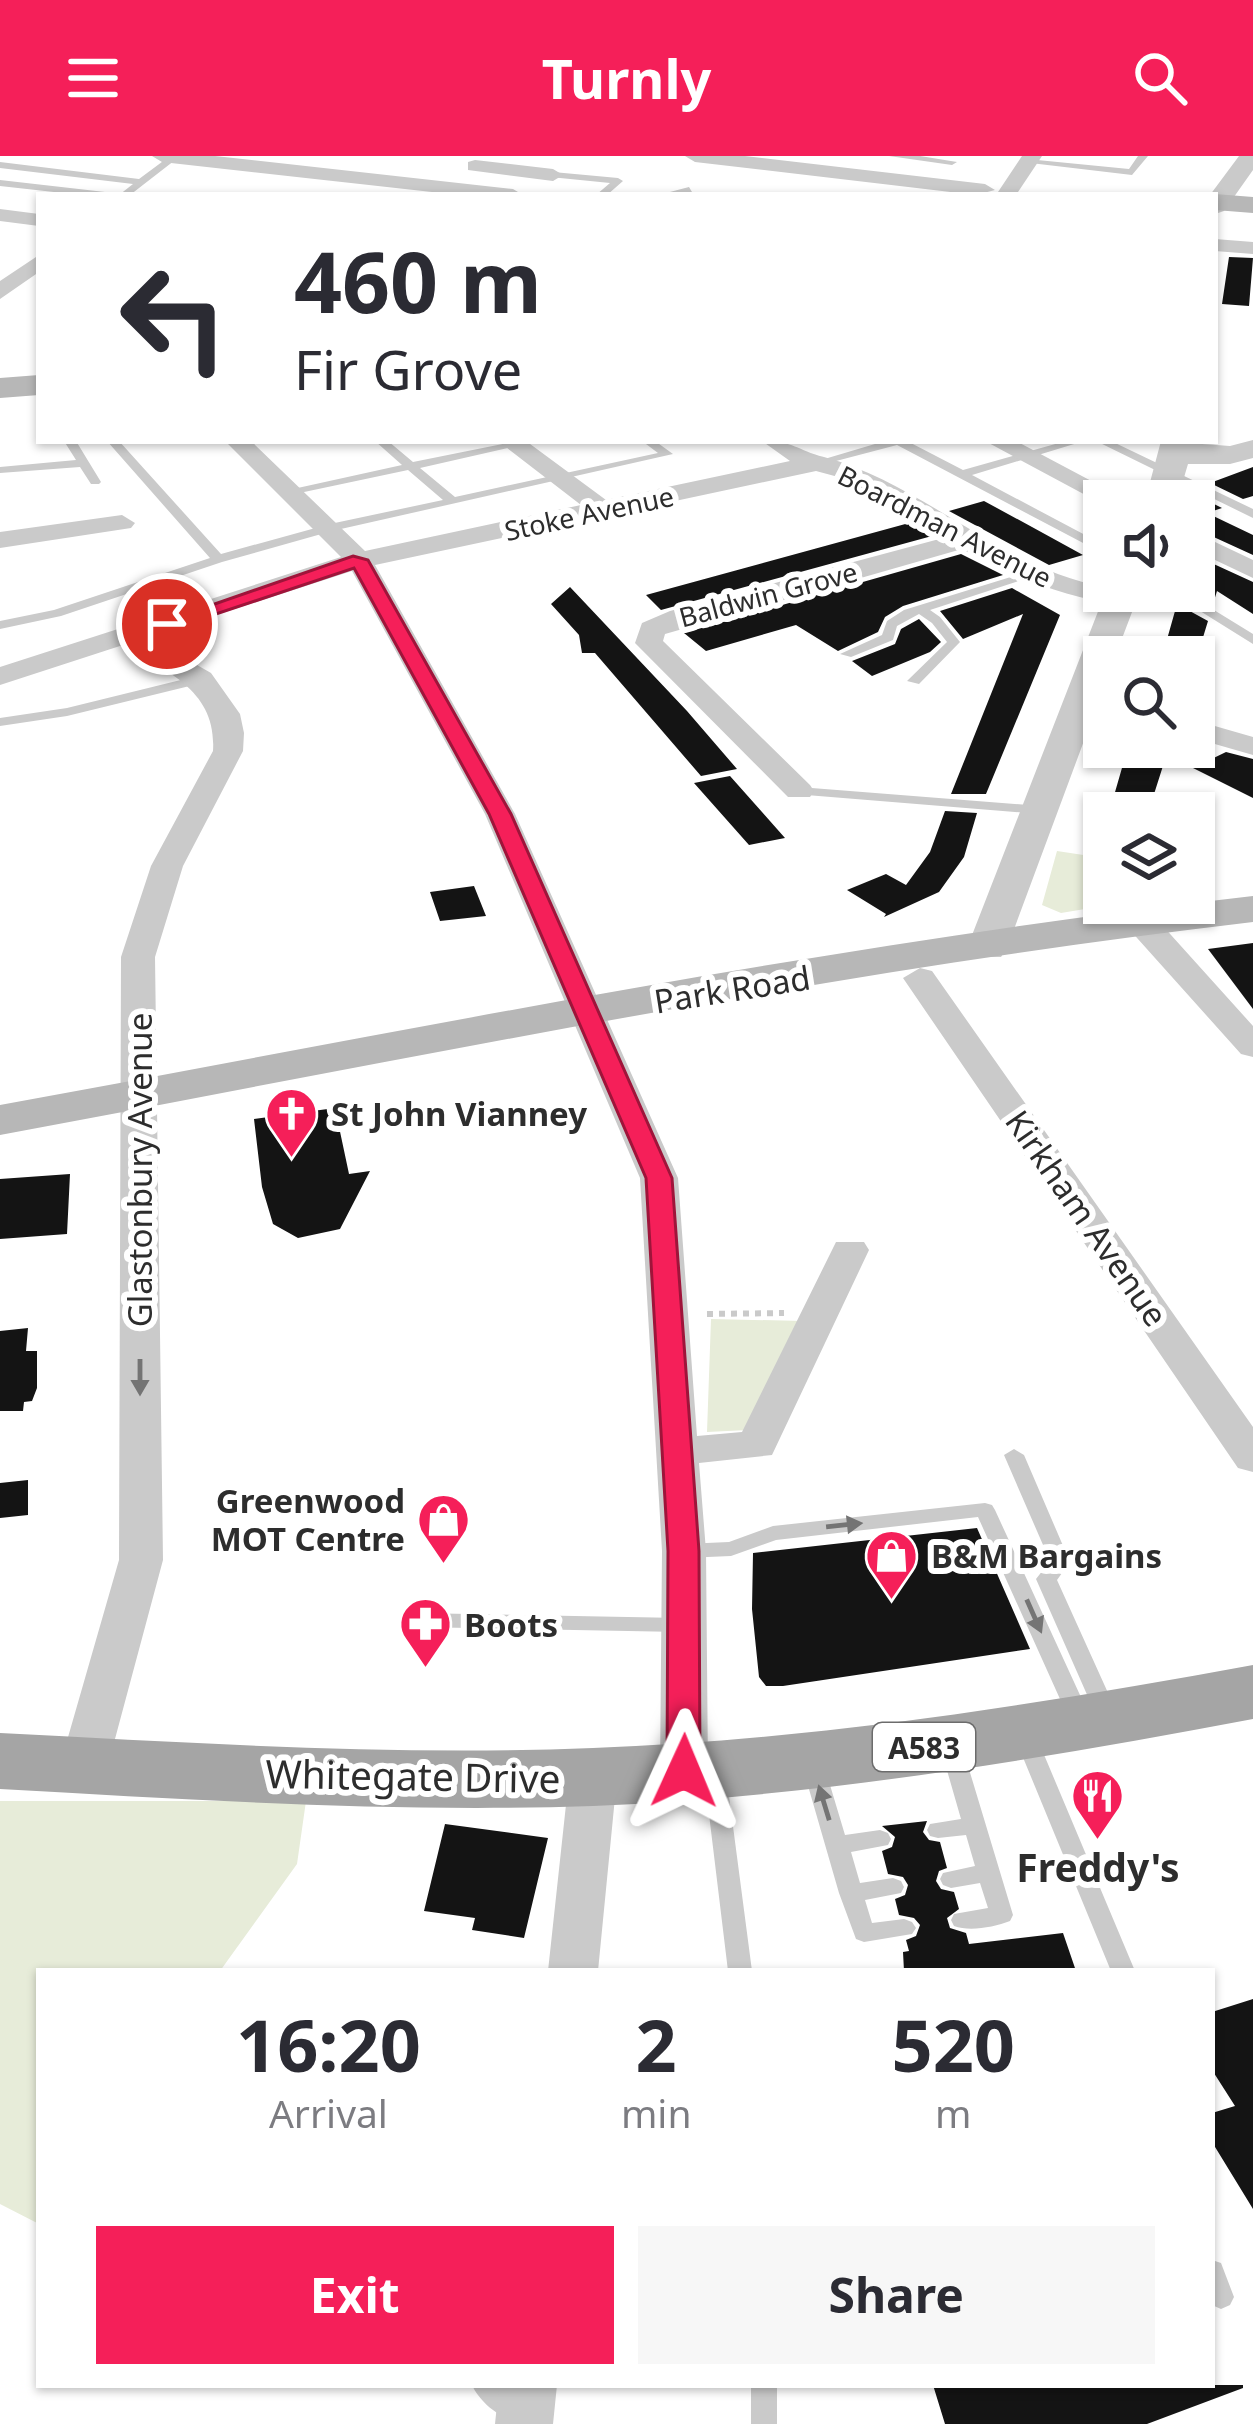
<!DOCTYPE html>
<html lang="en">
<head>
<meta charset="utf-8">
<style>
	body { margin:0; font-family:"Noto Sans",sans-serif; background:#f7f7f7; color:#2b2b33; height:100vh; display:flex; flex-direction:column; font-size:45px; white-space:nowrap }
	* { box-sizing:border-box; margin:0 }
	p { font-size:39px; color:#7c7c81 }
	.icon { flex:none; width:66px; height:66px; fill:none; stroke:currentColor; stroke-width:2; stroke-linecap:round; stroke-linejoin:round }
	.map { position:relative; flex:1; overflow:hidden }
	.sheet { position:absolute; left:36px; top:1812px; width:1179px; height:420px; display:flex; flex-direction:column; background:#fff; border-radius:0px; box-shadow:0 3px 9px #0004 }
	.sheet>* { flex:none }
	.hud { position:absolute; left:36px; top:36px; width:1182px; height:252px; border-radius:0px; box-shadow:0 3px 9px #0004; background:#fff; color:#2b2b33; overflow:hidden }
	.tools { position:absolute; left:1083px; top:324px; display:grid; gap:24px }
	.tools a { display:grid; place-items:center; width:132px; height:132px; border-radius:0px; background:#fff; box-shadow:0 3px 9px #0004; font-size:60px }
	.pin { position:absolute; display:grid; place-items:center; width:102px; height:102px; color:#fff; margin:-51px; border:6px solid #fff; border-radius:50%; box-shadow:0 3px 12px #0007 }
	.me { position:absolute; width:132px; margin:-66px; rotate:1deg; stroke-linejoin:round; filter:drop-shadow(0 0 9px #0008) }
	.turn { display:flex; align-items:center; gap:42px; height:252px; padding:0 60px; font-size:54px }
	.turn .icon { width:156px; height:156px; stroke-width:2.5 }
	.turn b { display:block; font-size:84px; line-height:102px }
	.eta { display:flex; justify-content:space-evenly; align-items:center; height:204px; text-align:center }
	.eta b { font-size:72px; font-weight:700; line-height:84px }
	.primary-button { display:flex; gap:24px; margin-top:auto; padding:24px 60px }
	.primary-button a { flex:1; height:138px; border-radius:0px; background:#f51f59; color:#fff; font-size:48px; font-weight:700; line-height:138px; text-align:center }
	.primary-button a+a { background:#f7f7f7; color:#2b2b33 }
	header { display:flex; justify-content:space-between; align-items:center; height:156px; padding:0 60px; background:#f51f59; color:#fff; font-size:54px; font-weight:700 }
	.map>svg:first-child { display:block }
</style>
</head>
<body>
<header><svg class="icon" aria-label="menu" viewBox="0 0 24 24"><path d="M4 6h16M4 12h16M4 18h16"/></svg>Turnly<svg class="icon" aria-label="search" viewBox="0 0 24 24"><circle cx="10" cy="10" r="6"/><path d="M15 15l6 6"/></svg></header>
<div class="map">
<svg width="1253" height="2268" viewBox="0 0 1253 2268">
	<rect width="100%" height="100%" fill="#fff"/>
	<path fill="#e7ecd9" d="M1057 695 1090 700 1088 717 1104 732V747H1121L1061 757 1042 749Z
		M711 1163 804 1165 748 1274 707 1276Z
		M0 1645H306L297 1708 220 1815H39V2068L0 2048Z"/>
	<path fill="#141414" d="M1229 101 1253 102 1249 150 1222 148Z
		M1253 311V340L1243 343 1210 327Z
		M1194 338 1222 352 1207 357 1253 379V399L1194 372Z
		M984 345 1032 371 1083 399 1049 409 949 355Z
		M909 367 932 380 661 454 646 439Z
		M961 398 1003 419 903 450 885 461 878 476 838 495 796 469 706 495 684 477Z
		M1194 399 1253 426V458L1217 435 1213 448 1194 436Z
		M570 431 687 555 737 613 701 620 595 497H582L579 479 551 448Z
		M1012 432 1060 459 986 638H951L1023 458 963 483 940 455Z
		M1177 448 1208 465 1197 501H1162Z
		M919 463 941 486 930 496 872 520 852 505 895 488 901 473Z
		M1128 591H1169L1148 657H1109Z
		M1226 596 1253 603V642L1193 612Z
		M730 620 785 682 749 689 694 627Z
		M945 655 977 657 964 701 939 736 884 761 886 758 847 734 886 718 906 729 930 696Z
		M474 730 486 760 440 765 430 736Z
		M1253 787V853L1208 793Z
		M335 952 349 1018 370 1015 340 1073 298 1082 273 1068 262 1031 254 963Z
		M70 1018 67 1078 0 1083V1023Z
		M28 1172 26 1195H37V1232L32 1245 24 1246 23 1255H0V1175Z
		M28 1324V1359L0 1362V1327Z
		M977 1372 1030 1493 783 1530H766L759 1521 752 1453 753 1397Z
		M927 1665 923 1676 929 1684 940 1686 947 1712 939 1715 936 1725 941 1733 954 1736 959 1753 947 1762 950 1772 966 1777 969 1788 1063 1777 1076 1815H904L903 1796 909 1795 906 1784 916 1780 920 1769 914 1762 899 1759 895 1743 905 1739 908 1729 903 1721 888 1718 882 1695 892 1691 895 1681 882 1670Z
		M445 1668 548 1682 524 1782 472 1774 475 1762 424 1755Z
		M1253 1843V2053L1212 1986V1957L1235 1950 1212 1914V1856Z
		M933 2229H1243V2232L1147 2268H945Z"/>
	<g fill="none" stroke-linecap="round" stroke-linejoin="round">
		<path stroke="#cacaca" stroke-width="3" stroke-dasharray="3 3" stroke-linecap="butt" d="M1174 39 1196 38"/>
		<path stroke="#cacaca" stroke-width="6" stroke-dasharray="6 6" stroke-linecap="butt" d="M707 1158 784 1157"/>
		<path fill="#cacaca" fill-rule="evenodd" d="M170 0 179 1 130 39H119L133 28 0 12V6L139 23Z
			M889 0H920L957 6 952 9Z
			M1138 0H1148L1132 19 1022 6 1027 3 1129 13Z
			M553 16 618 22 623 25 607 39H596L610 27 550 21Z
			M0 24 105 36 110 39H81L0 30Z
			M689 31 692 36 664 39 666 37Z
			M64 285H76L101 326 99 328H91L80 311 0 317V311L76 304Z
			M107 285H119L221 398 330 368 443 344 408 314 290 339 284 335 402 309 375 285H388L413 306 517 285H539L420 312 455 341 658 297 642 285H655L673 298 332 375 222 406 61 460 0 473V465L54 454 210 402Z
			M885 285H907L963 314 1066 285H1084L972 319 1104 389V398L897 289 817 310 811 307Z
			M1096 285H1111L1253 353V362Z
			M1030 415 1040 418 930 454 940 461 960 486 919 528 907 525 947 486 932 467 919 458 897 470 893 484 851 501 840 498 882 479 887 465 904 454Z
			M1168 435H1183L1253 478V488Z
			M201 519 206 520V526L67 560 0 570V562L67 552Z
			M799 631 1041 650 1048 654 1041 658 794 638 792 635Z
			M1014 1293 1024 1299 1070 1406 1057 1424 1118 1559 1115 1565 1107 1567 1099 1565 1096 1559 1036 1423 1050 1405 1004 1299Z
			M985 1347 992 1349 995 1354 1091 1563 1088 1569 1080 1571 1072 1569 1069 1563 978 1361 776 1384 731 1400 684 1402 677 1400 674 1395 677 1390 684 1388 729 1386 773 1370Z
			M416 1457 681 1462 688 1464 691 1469 688 1474 681 1476 416 1471 409 1469 406 1464 409 1459Z
			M1026 1574 1034 1576 1037 1582 1135 1815H1111L1015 1582 1018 1576Z
			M951 1582 959 1584 962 1590 1013 1759 1010 1765C994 1771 970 1776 954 1770L951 1764 954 1758 988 1752 980 1727 951 1732 943 1729 940 1723 943 1717 975 1710 966 1679 938 1682 930 1680 927 1674 930 1668 961 1663 940 1590 943 1584Z
			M813 1601 821 1603 824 1609 845 1679 880 1674 888 1677 891 1683 888 1689 851 1696 860 1727 893 1722 901 1725 904 1731 901 1737 865 1744 872 1767 904 1763 912 1766 916 1772 912 1778 864 1786 856 1783 839 1737 802 1609 805 1603Z
			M715 1609 723 1611 726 1617 752 1815H728L704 1617 707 1611Z
			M1212 2104 1221 2107 1234 2141 1230 2149 1221 2153 1212 2149Z
			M472 2229H504L526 2247 529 2256 526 2265C505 2268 480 2247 472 2229Z
			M751 2229H777V2268H751Z"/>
		<path fill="#cacaca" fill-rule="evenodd" d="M152 0H215L513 33 523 39H459L162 6Z
			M685 0H745L985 28 995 34 976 39 695 6Z
			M1022 0H1042L1016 39H996Z
			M475 4 553 13 563 19 553 25 468 14V6Z
			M0 53 39 58V70L0 65Z
			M1215 83 1253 86V98L1215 95Z
			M39 99V116L0 143V125Z
			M225 285H251L365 395 581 349 498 285H526L606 344 790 305 762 285C795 285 796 294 824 301 924 328 999 411 1104 431V435L1130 436 1134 442 1120 450C1063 439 1012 422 962 393L665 478 663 485 810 629 814 635 810 641H788L635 487 642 467 670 455 943 382 842 322 816 315 375 409 515 658 678 1022 697 1280 742 1276 836 1086H864L869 1094 772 1299 699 1307 706 1395 708 1615 701 1627 684 1633 667 1627 660 1615 662 1395 640 1022 485 658 352 415 148 481 211 517 240 558 244 577 243 595 183 710 155 801 163 1404 108 1609 101 1621 84 1627 67 1621 60 1609 119 1404 121 801 151 710 213 595C217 535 168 516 123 489L0 529V511L341 401Z
			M985 285H1016L1129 345H1104V349Z
			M122 359 135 367 131 372 0 392V376Z
			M1194 376 1253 404V422L1194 394Z
			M1080 543 1104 546V564L1070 558 1065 552Z
			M1194 564 1253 581V599L1194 582Z
			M1141 756 1153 759 1253 870V901L1241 898 1129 773 1125 766 1129 759Z
			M920 812 932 815 1253 1271V1316L1238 1312 903 822Z
			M593 1603 610 1608 617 1621 598 1815H548L569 1621 576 1608Z
			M499 2229H557L553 2268H495Z"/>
		<path fill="#cacaca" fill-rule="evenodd" d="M1239 0H1253V14L1224 55 1215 58V39H1210Z
			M1253 284V302L1230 308H1188L1177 345H1145L1161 285 1230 290Z
			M1106 435H1140L1115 501H1104V531L1007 792 1001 801H973L967 792Z"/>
		<path fill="#b7b7b7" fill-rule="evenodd" d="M1215 38 1253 41V57L1215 54V39H1209Z
			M39 219V239L0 242V222Z
			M1253 740V766C833 815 416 901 0 979V949C416 873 834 787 1253 740Z"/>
		<path fill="#a5a5a5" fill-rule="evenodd" d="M1253 1509V1563C1035 1604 815 1641 593 1650 395 1657 197 1644 0 1633V1577C197 1587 395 1600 593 1592 815 1584 1035 1549 1253 1509Z"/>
	</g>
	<defs><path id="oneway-solid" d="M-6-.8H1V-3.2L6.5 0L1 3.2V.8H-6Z" transform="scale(3)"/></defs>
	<g fill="#747474">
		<use href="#oneway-solid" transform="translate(140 1221) rotate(90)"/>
		<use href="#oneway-solid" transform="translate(844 1369) rotate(-6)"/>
		<use href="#oneway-solid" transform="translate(1034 1460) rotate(66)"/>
		<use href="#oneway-solid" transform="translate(824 1647) rotate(-107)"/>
	</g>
	<path fill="#f51f59" stroke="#9f143a" stroke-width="3" d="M353 400 368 404 511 658 672 1022 699 1395 700 1615 695 1624 684 1628 672 1624 667 1615 668 1395 646 1022 489 658 354 412 174 472 157 468Z"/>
	<defs>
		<symbol id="church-pin" viewBox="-11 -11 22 30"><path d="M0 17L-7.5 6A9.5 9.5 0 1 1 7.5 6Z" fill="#f51f59" stroke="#fff"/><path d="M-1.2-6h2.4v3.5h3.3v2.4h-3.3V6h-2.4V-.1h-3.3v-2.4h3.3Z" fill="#fff"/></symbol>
		<symbol id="shop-pin" viewBox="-11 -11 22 30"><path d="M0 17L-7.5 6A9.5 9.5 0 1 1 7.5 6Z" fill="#f51f59" stroke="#fff"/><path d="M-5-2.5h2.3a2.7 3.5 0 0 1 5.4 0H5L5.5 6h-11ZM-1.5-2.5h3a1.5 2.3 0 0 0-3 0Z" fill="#fff"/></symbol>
		<symbol id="pharmacy-pin" viewBox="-11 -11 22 30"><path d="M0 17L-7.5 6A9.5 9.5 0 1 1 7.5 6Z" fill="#f51f59" stroke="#fff"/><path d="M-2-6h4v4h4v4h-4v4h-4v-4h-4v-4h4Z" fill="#fff"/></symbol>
		<symbol id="restaurant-pin" viewBox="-11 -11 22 30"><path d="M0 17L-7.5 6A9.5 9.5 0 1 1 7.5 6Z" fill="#f51f59" stroke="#fff"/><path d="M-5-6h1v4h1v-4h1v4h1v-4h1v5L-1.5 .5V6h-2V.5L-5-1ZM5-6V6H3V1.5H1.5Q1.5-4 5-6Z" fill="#fff"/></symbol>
	</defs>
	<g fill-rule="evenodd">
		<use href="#church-pin" x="262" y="928" width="59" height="81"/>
		<use href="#shop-pin" x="414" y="1334" width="59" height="81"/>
		<use href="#shop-pin" x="862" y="1370" width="59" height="81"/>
		<use href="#pharmacy-pin" x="396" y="1438" width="59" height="81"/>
		<use href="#restaurant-pin" x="1068" y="1610" width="59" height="81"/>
	</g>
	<g text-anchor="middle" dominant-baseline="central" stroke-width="12" stroke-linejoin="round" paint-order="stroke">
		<g font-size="27" fill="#2d2d2d" stroke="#fff">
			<text transform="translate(589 357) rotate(-12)">Stoke Avenue</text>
			<text transform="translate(945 370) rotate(27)">Boardman Avenue</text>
			<text transform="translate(768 438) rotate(-15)">Baldwin Grove</text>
		</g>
		<rect fill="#fff" stroke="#6c6c6c" stroke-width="3" x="873" y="1567" width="102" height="48" rx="9"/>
		<g font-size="30" font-weight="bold" fill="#2d2d2d">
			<text x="924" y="1591">A583</text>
		</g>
		<g font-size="33" fill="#2d2d2d" stroke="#fff">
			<text transform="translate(732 833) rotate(-9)">Park Road</text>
			<text transform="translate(139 1014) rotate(-90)">Glastonbury Avenue</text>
			<text transform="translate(1087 1062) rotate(55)">Kirkham Avenue</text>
		</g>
		<g font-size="33" font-weight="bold" fill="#2d2d2d" stroke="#fff" text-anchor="start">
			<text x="331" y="957">St John Vianney</text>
			<text x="405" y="1344" text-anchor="end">Greenwood<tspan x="405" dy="38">MOT Centre</tspan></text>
			<text x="931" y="1399">B&amp;M Bargains</text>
			<text x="464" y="1468">Boots</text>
		</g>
		<g font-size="39" fill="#2d2d2d" stroke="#fff">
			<text transform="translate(413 1619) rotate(1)">Whitegate Drive</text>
		</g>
		<g font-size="39" font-weight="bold" fill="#2d2d2d" stroke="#fff">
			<text x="1098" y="1710">Freddy's</text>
		</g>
	</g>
</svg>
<div class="tools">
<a><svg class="icon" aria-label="sound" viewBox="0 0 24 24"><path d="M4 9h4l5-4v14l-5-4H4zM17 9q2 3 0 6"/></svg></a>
<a><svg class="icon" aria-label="search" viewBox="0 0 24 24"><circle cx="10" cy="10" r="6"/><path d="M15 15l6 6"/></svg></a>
<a><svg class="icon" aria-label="layers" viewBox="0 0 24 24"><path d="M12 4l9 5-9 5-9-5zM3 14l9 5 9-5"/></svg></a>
</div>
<div class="pin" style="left:167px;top:468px;background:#d93025"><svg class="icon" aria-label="arrive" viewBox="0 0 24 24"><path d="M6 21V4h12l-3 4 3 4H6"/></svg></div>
<svg class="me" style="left:684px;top:1615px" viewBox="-20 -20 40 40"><path d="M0-17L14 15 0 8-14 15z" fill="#f51f59" stroke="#fff" stroke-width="4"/></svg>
<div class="hud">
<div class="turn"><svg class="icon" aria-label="left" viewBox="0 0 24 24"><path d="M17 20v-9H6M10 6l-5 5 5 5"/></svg><div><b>460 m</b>Fir Grove</div></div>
</div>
<section class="sheet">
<div class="eta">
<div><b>16:20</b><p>Arrival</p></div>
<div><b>2</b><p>min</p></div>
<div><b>520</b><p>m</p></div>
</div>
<div class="primary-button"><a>Exit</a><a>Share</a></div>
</section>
</div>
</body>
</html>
